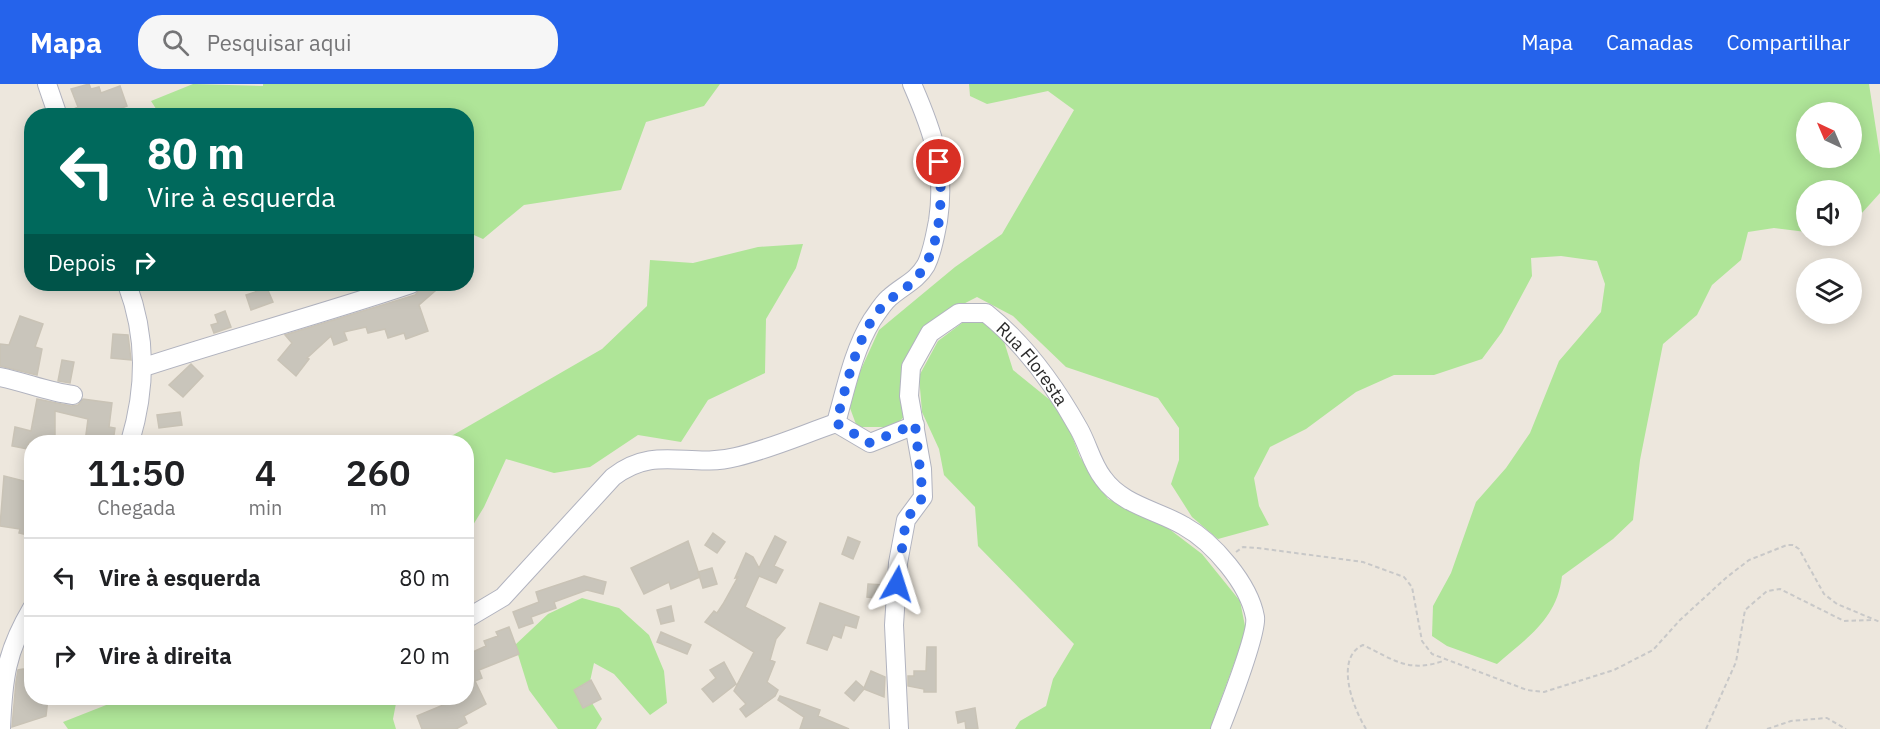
<!DOCTYPE html>
<html lang="pt">
<head>
<meta charset="utf-8">
<style>
	body { margin:0; font-family:"IBM Plex Sans",sans-serif; background:#f6f6f6; color:#202124; height:100vh; display:flex; flex-direction:column; font-size:22px; white-space:nowrap }
	* { box-sizing:border-box; margin:0 }
	p { font-size:20px; color:#757577 }
	.icon { flex:none; width:33px; height:33px; fill:none; stroke:currentColor; stroke-width:2; stroke-linecap:round; stroke-linejoin:round }
	.map { position:relative; flex:1; overflow:hidden }
	.panel { position:absolute; left:24px; top:351px; width:450px; height:270px; display:flex; flex-direction:column; background:#fff; border-radius:24px; box-shadow:0 3px 15px #0003 }
	.panel>* { flex:none }
	.hud { position:absolute; left:24px; top:24px; width:450px; height:183px; border-radius:24px; box-shadow:0 3px 15px #0003; background:#00695c; color:#fff; overflow:hidden }
	.needle { width:39px; rotate:316deg }
	.tools { position:absolute; left:1796px; top:18px; display:grid; gap:12px }
	.tools a { display:grid; place-items:center; width:66px; height:66px; border-radius:50%; background:#fff; box-shadow:0 3px 15px #0003; font-size:30px }
	.pin { position:absolute; display:grid; place-items:center; width:51px; height:51px; color:#fff; margin:-26px; border:3px solid #fff; border-radius:50%; box-shadow:0 2px 6px #0007 }
	.me { position:absolute; width:66px; margin:-33px; rotate:6deg; stroke-linejoin:round; filter:drop-shadow(0 0 4px #0008) }
	.turn { display:flex; align-items:center; gap:21px; height:126px; padding:0 24px; font-size:27px }
	.turn .icon { width:78px; height:78px; stroke-width:2.5 }
	.turn b { display:block; font-size:42px; line-height:51px }
	.then { display:flex; align-items:center; height:57px; padding:0 24px; background:#0003; gap:12px; font-size:22px }
	.eta { display:flex; justify-content:space-evenly; align-items:center; height:102px; text-align:center }
	.eta b { font-size:36px; font-weight:600; line-height:42px }
	ul { padding:0; list-style:none }
	li { display:flex; align-items:center; gap:18px; height:78px; padding:0 24px; border-top:2px solid #e0e0e0 }
	li div { flex:1 }
	li b { display:block; font-size:22px }
	li em { font-style:normal }
	header { display:flex; align-items:center; gap:36px; box-sizing:border-box; height:84px; padding:0 30px; background:#2563eb; color:#fff }
	header strong { font-size:28px }
	nav { display:flex; gap:33px; margin-inline-start:auto; font-size:21px }
	.search { width:420px; height:54px; background:#f6f6f6; display:flex; align-items:center; gap:15px; box-sizing:border-box; padding:0 21px; border-radius:24px; color:#757577; font-size:22px }
	.map>svg:first-child { display:block }
</style>
</head>
<body>
<header>
<strong>Mapa</strong>
<div class="search"><svg class="icon" aria-label="search" viewBox="0 0 24 24"><circle cx="10" cy="10" r="6"/><path d="M15 15l6 6"/></svg>Pesquisar aqui</div>
<nav><a>Mapa</a><a>Camadas</a><a>Compartilhar</a></nav>
</header>
<div class="map">
<svg width="1880" height="645" viewBox="0 0 1880 645">
	<rect width="100%" height="100%" fill="#ede7dd"/>
	<path fill="#afe598" fill-rule="evenodd" d="M193 0 263 2V0H720L704 22 646 38 621 106 524 121 483 155 467 148 466 32 160 31 151 17Z
		M969 0H1869L1880 71V109L1851 141V106H1806V148L1774 144 1748 148 1741 176 1712 201 1697 231 1663 260 1640 376 1633 436 1613 455 1562 492C1557 535 1528 553 1497 580L1447 562 1432 552 1433 522 1451 489 1476 418 1506 384 1530 349 1559 277 1601 228 1605 200 1597 177 1561 172 1531 174 1532 192 1502 248 1482 275 1434 291H1394L1356 308 1306 345 1270 363 1254 394 1259 422 1269 441 1218 455 1192 433 1171 400 1179 376V344L1158 314 1066 283 1013 232 977 213 934 235 906 281 905 332 893 343H857L850 324 857 294 879 246 955 183 1002 150 1074 26 1048 7 987 20 970 12ZM1806 28H1851V74H1806Z
		M803 160 796 184 766 235 765 289 708 316 681 358 638 351 590 383 554 389 506 375 484 423 467 451 466 358H441L602 265 647 222 650 176 693 179 758 163Z
		M984 238 1002 251 1013 286 1050 316 1064 331 1080 373 1108 415 1156 435 1202 470 1240 517 1246 547 1210 645H1015L1020 637 1046 622 1053 595 1074 560 978 462 975 423 944 391 939 365 922 328 919 292 938 257 962 239Z
		M582 514 619 524 649 551 664 587 667 619 650 631 614 590 594 579 587 611 602 635 596 645H558L529 606 515 561 548 530Z
		M124 614H397L393 635 396 645H68L63 638Z"/>
	<path fill="#c9c5bb" stroke="#c9c3b6" stroke-width="1.5" d="M89 0 91 5 99 3 101 9 120 2 127 22 101 32H69L68 28 78 23 71 5Z
		M426 200H443L419 221 428 247 406 255 404 249 388 254 385 245 368 249 366 243 344 248 347 256 334 261 331 252 307 274 309 275 296 292 278 276 292 259 285 251 415 211Z
		M267 204 273 218 251 226 246 211Z
		M225 227 231 243 214 249 211 241 218 239 215 231Z
		M20 232 43 240 35 263 42 265 37 291 0 282V260L9 261Z
		M113 250 128 251 131 276 111 274Z
		M62 276 74 278 70 299 58 297Z
		M191 280 203 292 183 313 169 301Z
		M37 315 71 322 78 321 83 315 112 319 109 343 115 344 113 358H85L88 335 55 327V358H29L27 365 12 362 15 343 31 347Z
		M180 328 182 341 159 344 157 331Z
		M4 392 32 399V452L19 449 20 445 0 442Z
		M713 449 725 458 717 469 705 461Z
		M775 452 786 458 774 482 783 486 776 499 759 492 745 523 785 544 776 555 770 576 775 578 767 598 778 606 775 612 746 633 740 625 746 620 734 607 754 568 705 538 714 527 717 529 723 520 738 493 735 494 746 469 753 473 759 484Z
		M848 453 860 458 853 475 842 470Z
		M688 457 700 493 671 505 669 498 644 510 631 484Z
		M712 484 717 500 703 504 698 488Z
		M584 492 606 498 603 510 587 506 554 518 556 524 531 533 533 539 519 544 513 528 539 518 536 508Z
		M868 500 884 501 882 515 867 513Z
		M820 519 859 533 856 544 845 541 841 554 833 551 827 566 807 559Z
		M671 522 674 537 661 540 657 526Z
		M509 543 519 570 479 586 482 594 475 597 486 620 464 632 467 639 456 645H422L417 632 460 614H466V571L486 562 484 557 498 552 496 548Z
		M661 548 691 561 687 570 657 558Z
		M927 563H936V608H924V605L908 602V592H914V587H926Z
		M724 578 736 600 713 618 702 605 716 594 710 586Z
		M23 585 32 587V614H48L46 632 12 643 16 598 18 586Z
		M871 587 885 593 884 613 864 605 854 617 845 609 856 597 864 604Z
		M591 596 601 615 583 624 574 606Z
		M780 612 820 626 818 632 849 645H800L804 633 778 616Z
		M975 624 978 645H966L965 637 958 639 956 628Z"/>
	<g fill="none" stroke-linecap="round" stroke-linejoin="round">
		<defs>
			<g id="minor">
				<path d="M47 0 58 32"/>
				<path d="M127 200C147 253 146 304 130 358"/>
				<path d="M144 283C233 254 322 230 411 200"/>
				<path d="M0 293C25 298 48 308 73 311"/>
				<path d="M836 339C846 304 853 267 872 236 877 229 883 219 889 214 902 202 917 197 926 181 933 167 935 151 938 137 946 84 933 48 912 0"/>
				<path d="M836 339 870 359 915 341"/>
				<path d="M466 535 503 513 613 393C655 360 689 385 736 373 770 365 804 350 836 339"/>
				<path d="M1 645C3 594 6 568 32 524"/>
				<path id="s1" d="M899 645 894 541 898 479 906 436 923 413 922 385 909 312 911 283 930 249 959 229H986C1025 260 1055 302 1079 345 1088 361 1092 380 1103 394 1122 421 1157 426 1184 442 1213 458 1249 500 1255 533 1258 548 1227 627 1220 645"/>
			</g>
		</defs>
		<use href="#minor" stroke="#b1b3bf" stroke-width="20"/>
		<path stroke="#c8c8c8" stroke-width="2" stroke-dasharray="4.5 3" stroke-linecap="butt" d="M1236 468 1243 463 1258 464 1363 478 1404 493 1412 503 1422 557 1432 570 1527 606 1544 608 1614 586 1653 566 1680 536 1727 493 1749 476 1787 461H1793L1799 465 1824 510 1837 520 1880 538
			M1366 645C1353 624 1334 574 1363 561 1394 576 1409 589 1443 577
			M1706 645 1736 578 1745 526 1767 507 1780 505 1844 537 1874 536
			M1767 645 1791 637 1827 634 1846 645"/>
		<use href="#minor" stroke="#fff" stroke-width="18"/>
	</g>
	<g fill="none" stroke-linecap="round" stroke-linejoin="round">
		<path stroke="#2563eb" stroke-width="10" stroke-dasharray="0 18" d="M897 500 906 436 923 413 915 340 870 359 836 339C846 304 853 267 872 236 885 216 892 215 908 202 942 174 943 117 939 78"/>
	</g>
	<g text-anchor="middle" dominant-baseline="central" stroke-width="4.5" stroke-linejoin="round" paint-order="stroke">
		<g font-size="18" fill="#2b2b2b" stroke="#fff">
			<text stroke="none"><textPath href="#s1" startOffset="540">Rua Floresta</textPath></text>
		</g>
	</g>
</svg>
<div class="tools">
<a><svg class="needle" viewBox="-14 -14 28 28"><path d="M0-13l5 13h-10z" fill="#e53935"/><path d="M0 13l5-13h-10z" fill="#757577"/></svg></a>
<a><svg class="icon" aria-label="sound" viewBox="0 0 24 24"><path d="M4 9h4l5-4v14l-5-4H4zM17 9q2 3 0 6"/></svg></a>
<a><svg class="icon" aria-label="layers" viewBox="0 0 24 24"><path d="M12 4l9 5-9 5-9-5zM3 14l9 5 9-5"/></svg></a>
</div>
<div class="pin" style="left:939px;top:78px;background:#d93025"><svg class="icon" aria-label="arrive" viewBox="0 0 24 24"><path d="M6 21V4h12l-3 4 3 4H6"/></svg></div>
<svg class="me" style="left:897px;top:500px" viewBox="-20 -20 40 40"><path d="M0-17L14 15 0 8-14 15z" fill="#2563eb" stroke="#fff" stroke-width="4"/></svg>
<div class="hud">
<div class="turn"><svg class="icon" aria-label="left" viewBox="0 0 24 24"><path d="M17 20v-9H6M10 6l-5 5 5 5"/></svg><div><b>80 m</b>Vire à esquerda</div></div>
<div class="then">Depois<svg class="icon" aria-label="right" viewBox="0 0 24 24"><path d="M7 20v-9h11M14 6l5 5-5 5"/></svg></div>
</div>
<section class="panel">
<div class="eta">
<div><b>11:50</b><p>Chegada</p></div>
<div><b>4</b><p>min</p></div>
<div><b>260</b><p>m</p></div>
</div>
<ul>
<li><svg class="icon" aria-label="left" viewBox="0 0 24 24"><path d="M17 20v-9H6M10 6l-5 5 5 5"/></svg><div><b>Vire à esquerda</b></div><em>80 m</em></li>
<li><svg class="icon" aria-label="right" viewBox="0 0 24 24"><path d="M7 20v-9h11M14 6l5 5-5 5"/></svg><div><b>Vire à direita</b></div><em>20 m</em></li>
</ul>
</section>
</div>
</body>
</html>
